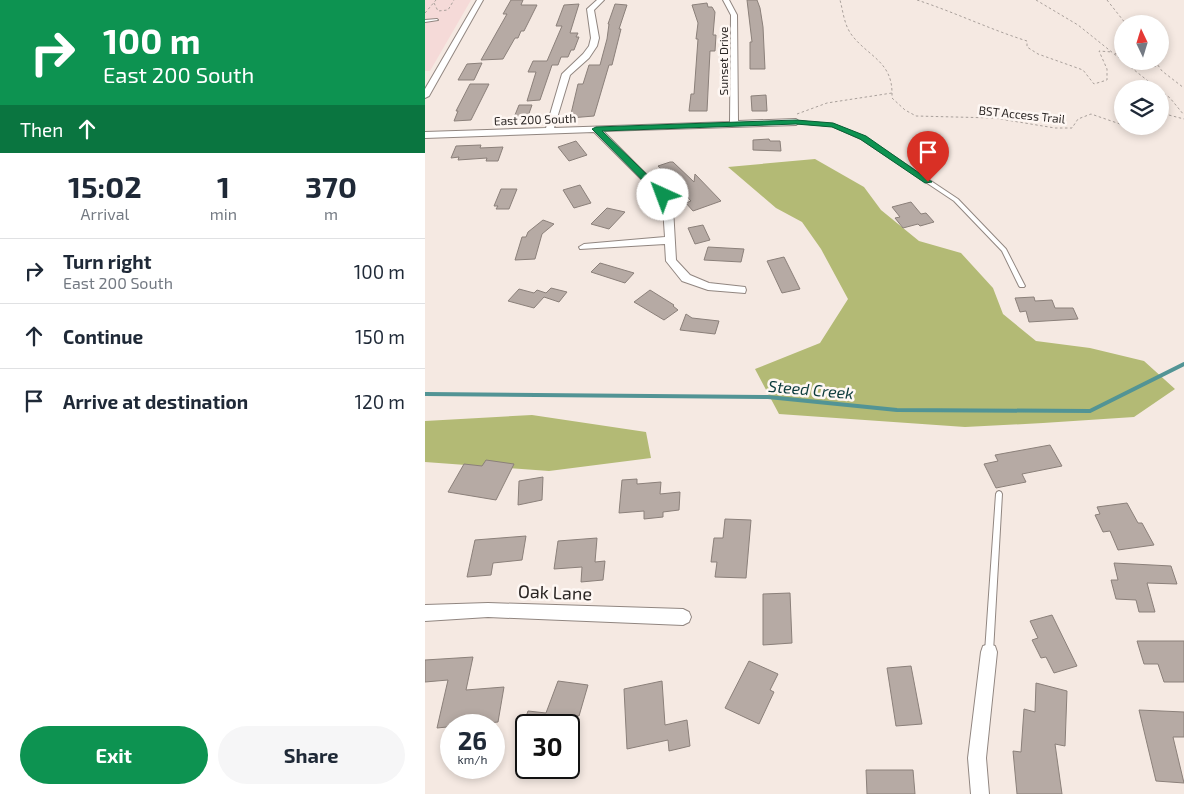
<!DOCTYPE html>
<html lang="en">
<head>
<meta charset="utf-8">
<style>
	body { margin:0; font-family:"Exo 2",sans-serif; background:#f6f6f7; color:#1f2937; height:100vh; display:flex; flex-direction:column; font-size:19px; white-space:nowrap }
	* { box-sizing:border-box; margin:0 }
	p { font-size:16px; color:#747a83 }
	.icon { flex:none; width:28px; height:28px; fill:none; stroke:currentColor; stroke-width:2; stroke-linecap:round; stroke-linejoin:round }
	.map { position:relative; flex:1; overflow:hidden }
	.drawer { display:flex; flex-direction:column; background:#fff; width:425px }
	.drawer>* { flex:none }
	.hud { background:#0d9351; color:#fff; overflow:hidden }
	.needle { width:32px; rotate:356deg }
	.fabs { position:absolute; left:689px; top:15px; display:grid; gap:10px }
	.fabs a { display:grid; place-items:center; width:55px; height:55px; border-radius:50%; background:#fff; box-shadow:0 2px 8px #0003; font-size:25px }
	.speed { position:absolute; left:15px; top:714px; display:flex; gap:10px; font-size:25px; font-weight:700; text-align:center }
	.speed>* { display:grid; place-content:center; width:65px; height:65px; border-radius:50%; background:#fff; box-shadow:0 2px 8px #0003; line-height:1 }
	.speed small { font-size:12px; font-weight:400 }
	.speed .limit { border:2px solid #111; border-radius:8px; background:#fff; color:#111 }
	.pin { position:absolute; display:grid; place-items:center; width:42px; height:42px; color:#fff; margin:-51px -21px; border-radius:50% 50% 50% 0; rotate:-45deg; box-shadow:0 0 5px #0007 }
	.pin .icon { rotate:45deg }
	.me { position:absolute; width:55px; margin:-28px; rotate:317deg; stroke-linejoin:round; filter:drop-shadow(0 0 4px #0008) }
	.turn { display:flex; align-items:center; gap:18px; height:105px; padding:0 20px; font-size:22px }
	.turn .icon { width:65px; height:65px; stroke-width:2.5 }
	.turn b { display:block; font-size:35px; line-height:42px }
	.then { display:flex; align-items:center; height:48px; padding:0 20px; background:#0003; gap:10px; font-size:19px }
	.eta { display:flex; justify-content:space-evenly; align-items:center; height:85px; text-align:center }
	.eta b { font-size:30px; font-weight:700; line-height:35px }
	.action { display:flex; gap:10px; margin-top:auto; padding:10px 20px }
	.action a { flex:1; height:58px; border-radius:30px; background:#0d9351; color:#fff; font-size:20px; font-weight:700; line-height:58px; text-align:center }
	.action a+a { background:#f6f6f7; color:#1f2937 }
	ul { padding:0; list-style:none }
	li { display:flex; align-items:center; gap:15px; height:65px; padding:0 20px; border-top:1px solid #e0e1e3 }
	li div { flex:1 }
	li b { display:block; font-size:19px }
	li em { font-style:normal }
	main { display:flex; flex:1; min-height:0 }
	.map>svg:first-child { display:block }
</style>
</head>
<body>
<main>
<section class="drawer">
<div class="hud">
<div class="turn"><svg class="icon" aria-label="right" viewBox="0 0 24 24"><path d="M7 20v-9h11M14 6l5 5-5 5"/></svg><div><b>100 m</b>East 200 South</div></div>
<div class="then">Then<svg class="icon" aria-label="ahead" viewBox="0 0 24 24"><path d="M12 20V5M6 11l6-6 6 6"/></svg></div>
</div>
<div class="eta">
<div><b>15:02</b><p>Arrival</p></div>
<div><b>1</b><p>min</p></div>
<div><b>370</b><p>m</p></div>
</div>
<ul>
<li><svg class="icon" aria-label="right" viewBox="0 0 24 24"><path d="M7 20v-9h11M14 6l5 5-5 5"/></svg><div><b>Turn right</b><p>East 200 South</p></div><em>100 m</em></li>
<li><svg class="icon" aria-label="ahead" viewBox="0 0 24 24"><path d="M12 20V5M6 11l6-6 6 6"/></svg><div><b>Continue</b></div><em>150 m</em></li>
<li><svg class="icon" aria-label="arrive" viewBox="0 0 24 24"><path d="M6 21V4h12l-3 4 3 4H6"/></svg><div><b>Arrive at destination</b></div><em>120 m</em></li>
</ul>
<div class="action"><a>Exit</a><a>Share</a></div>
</section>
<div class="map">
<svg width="759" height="794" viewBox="0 0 759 794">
	<rect width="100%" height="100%" fill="#f5e9e2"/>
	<path fill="#f5dad8" d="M0 0H46L5 71H0Z"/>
	<path fill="#b3ba75" d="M390 159 439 187 456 210 494 241 536 253 568 288 578 314 611 341 665 348 719 361 750 389 709 417 618 423 540 427 354 414 330 369 395 343 423 299 396 249 377 222 351 208 303 167Z
		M107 415 221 432 226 458 124 471 0 462V421Z"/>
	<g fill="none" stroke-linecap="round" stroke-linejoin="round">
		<path stroke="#529495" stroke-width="4" d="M0 394 343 397 472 410 665 411 759 364"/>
	</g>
	<path fill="#b6aaa4" stroke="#8b807a" d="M86 0H98L96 5H112L99 31H96L93 38H90L78 59 56 60 82 14H78Z
		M322 0H332L335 8 338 27 340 69H325V42H327Z
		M282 3 283 7H287L290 12 288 35H291L290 51H285L282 111H264L266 94H269L273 39H271L273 23 267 5Z
		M154 4 145 33H153L151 37H154L149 50H146L143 57H136L133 65H127L115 100 102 101 111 72H103L108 61H122L137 26H131L139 5Z
		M190 4 202 5 194 29H196L187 65H184L169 116 145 118 153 84H158L164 65H175L182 39 184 24H183Z
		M57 63 49 80H33L42 64Z
		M45 84H64L46 120 29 121 33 111H31Z
		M341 95 342 111H327L326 96Z
		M94 105H107L102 119 88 120Z
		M344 139 345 141H355L356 151 328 150V140Z
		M151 141 162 155 144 161 133 147Z
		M56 145 55 148 78 147 73 161H61L62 158 33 160 34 157 26 158 31 146Z
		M245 162H248L269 182 270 174 296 201 268 211 261 203 266 201 233 166Z
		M155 185 166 203 149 208 138 190Z
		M76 189H92L84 209H71L73 206H69Z
		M486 202 496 214 501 213 509 222 495 226 493 224 478 228 470 218 475 217 467 207Z
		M182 208 200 212 184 229 166 224Z
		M118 220 129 224 117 234 110 259 90 260 97 237H101L103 232Z
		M278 225 285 240 270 244 263 228Z
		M283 247 319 249 316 262 279 260Z
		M359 257 375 289 357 293 342 261Z
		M175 263 209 273 200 283 166 272Z
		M126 288 142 292 134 302 119 297 109 308 83 301 94 289 109 293 112 290 121 293Z
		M225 290 249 305 248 306 253 310 239 320 209 302Z
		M609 297 610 301 627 300 630 308H648L653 319 604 322 601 311 595 312 590 298Z
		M261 314 267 318 294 321 290 334 255 330Z
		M625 445 637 466 597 474 601 482 571 488 559 464 573 461 570 455Z
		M61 460 89 464 71 500 23 492 39 464 57 466Z
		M118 477 117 500 93 505 94 481Z
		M212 479V484L236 482 235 494 255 492 254 510 238 512V517L219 519V511L194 513 197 480Z
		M702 503 713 523H717L729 545 693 550 685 531 678 532 670 515 675 514 672 507Z
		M300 519 326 520 321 578 290 577 292 562H286L289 538H298Z
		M101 536 97 560 68 563 66 575 42 577 50 540Z
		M172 538 170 562 180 561 178 580 156 582 157 567 129 569 133 541Z
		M689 563 746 566 752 584 722 583 730 612H714L711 600 691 599 686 580H693Z
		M365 593 367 643 338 645V594Z
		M627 615 652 666 629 673 621 657 616 658 607 640 613 638 605 621Z
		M712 641H759V682H739L733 664H719Z
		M48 657 41 690 79 687 73 722 12 728 23 680 0 682V660Z
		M324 661 353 674 345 690 349 692 334 724 300 708Z
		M486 666 497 724 471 726 462 668Z
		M133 681 163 685 154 716 142 715 139 725H98L103 711 121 713Z
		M237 681 240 725 262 720 265 746 244 751 243 740 202 749 199 689Z
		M611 683 642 691 640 746 630 744 637 794H592L588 751 596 752 599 709 610 712Z
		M714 710 759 712V737H748L759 783 731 781Z
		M441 770H488L490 794H442Z"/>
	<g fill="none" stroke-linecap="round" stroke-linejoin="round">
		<defs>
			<path id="service" d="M12 19 13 20 0 22V20Z
				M370 121 408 124 440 137 533 199 581 249 600 286 599 287H595L594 286 577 251 529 201 436 139 407 126 371 123H370Z
				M574 491 576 492 577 494 568 652 567 655 564 656 561 655 560 652 571 494 572 492Z"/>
			<path id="minor" d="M52 0H58L4 96 0 98V89Z
				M172 0H179L169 10 174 38 172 46 164 58 145 75 129 128 305 122 306 15 298 0H304L312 15 313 121 371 119 375 122 371 125 178 131 242 195 248 208 251 260 265 275 284 283 320 287 321 290 320 293 283 290 257 281 241 261 240 244 155 249 154 247 159 244 240 237 238 208 233 196 169 132 0 138V132L121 128 137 74 158 54 164 46 166 38 162 9Z
				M63 603 258 609 264 612 266 617 264 622 258 625 63 617 0 621V605Z
				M564 644 570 646 572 652 561 758 564 794H546L543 758 556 652 558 646Z"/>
		</defs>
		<use href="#service" stroke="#918680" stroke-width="2"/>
		<use href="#minor" stroke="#918680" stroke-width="2"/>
		<path stroke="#a9a09b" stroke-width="1" stroke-dasharray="2.5 2.5" stroke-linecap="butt" d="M492 0C529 12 564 29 602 41V47L613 54 658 70 669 84 682 80V69L674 51 687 52
			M611 0 653 25 698 61
			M682 0 701 24
			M9 3 13 11 23 10 29 0
			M0 13 11 0
			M690 54 693 52 698 54
			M698 61 733 89
			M714 61 732 67
			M730 61 737 71 759 88
			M735 90 745 98 759 115
			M467 93V98L480 110 491 116 569 118 630 128H647L653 119 666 114 698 125
			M372 114 402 103 467 93C467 61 442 56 426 34 419 24 418 11 415 0
			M735 117 740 114 759 119
			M701 126 715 131
			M717 131 721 126"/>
		<path stroke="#a9a09b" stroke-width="2" stroke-dasharray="3 3" stroke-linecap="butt" d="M712 130 717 132 718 130"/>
		<use href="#service" fill="#fff" fill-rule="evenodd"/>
		<use href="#minor" fill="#fff" fill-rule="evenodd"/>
	</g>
	<path fill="#0d9351" stroke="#086035" d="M371 120 408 123 441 136 507 182 500 183 435 139 407 127 371 124 177 131 241 193 242 195 238 198 234 197 167 129 171 127Z"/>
	<g text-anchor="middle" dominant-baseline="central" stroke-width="5" stroke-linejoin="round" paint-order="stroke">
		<g font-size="12" fill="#2b2624" stroke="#fef7f3">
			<text transform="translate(298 61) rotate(-90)">Sunset Drive</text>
			<text transform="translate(597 114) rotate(6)">BST Access Trail</text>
			<text transform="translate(110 119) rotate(-2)">East 200 South</text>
		</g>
		<g font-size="16" font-style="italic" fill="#0c3b3c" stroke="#fef7f3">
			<text transform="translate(386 389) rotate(5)">Steed Creek</text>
		</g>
		<g font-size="18" fill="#2b2624" stroke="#fef7f3">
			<text transform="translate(130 592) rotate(2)">Oak Lane</text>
		</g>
	</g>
</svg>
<div class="fabs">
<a><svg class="needle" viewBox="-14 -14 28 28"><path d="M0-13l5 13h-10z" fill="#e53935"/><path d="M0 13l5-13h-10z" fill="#747a83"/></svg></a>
<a><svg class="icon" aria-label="layers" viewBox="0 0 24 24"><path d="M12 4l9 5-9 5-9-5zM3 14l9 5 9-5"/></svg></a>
</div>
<div class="speed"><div>26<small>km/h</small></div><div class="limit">30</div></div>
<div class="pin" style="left:503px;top:182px;background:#d93025"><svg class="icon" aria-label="arrive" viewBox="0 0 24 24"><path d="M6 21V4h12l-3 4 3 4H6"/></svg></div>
<svg class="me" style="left:238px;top:195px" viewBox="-20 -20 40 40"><circle r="19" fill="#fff"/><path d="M0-13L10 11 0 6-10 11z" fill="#0d9351"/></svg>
</div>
</main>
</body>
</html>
